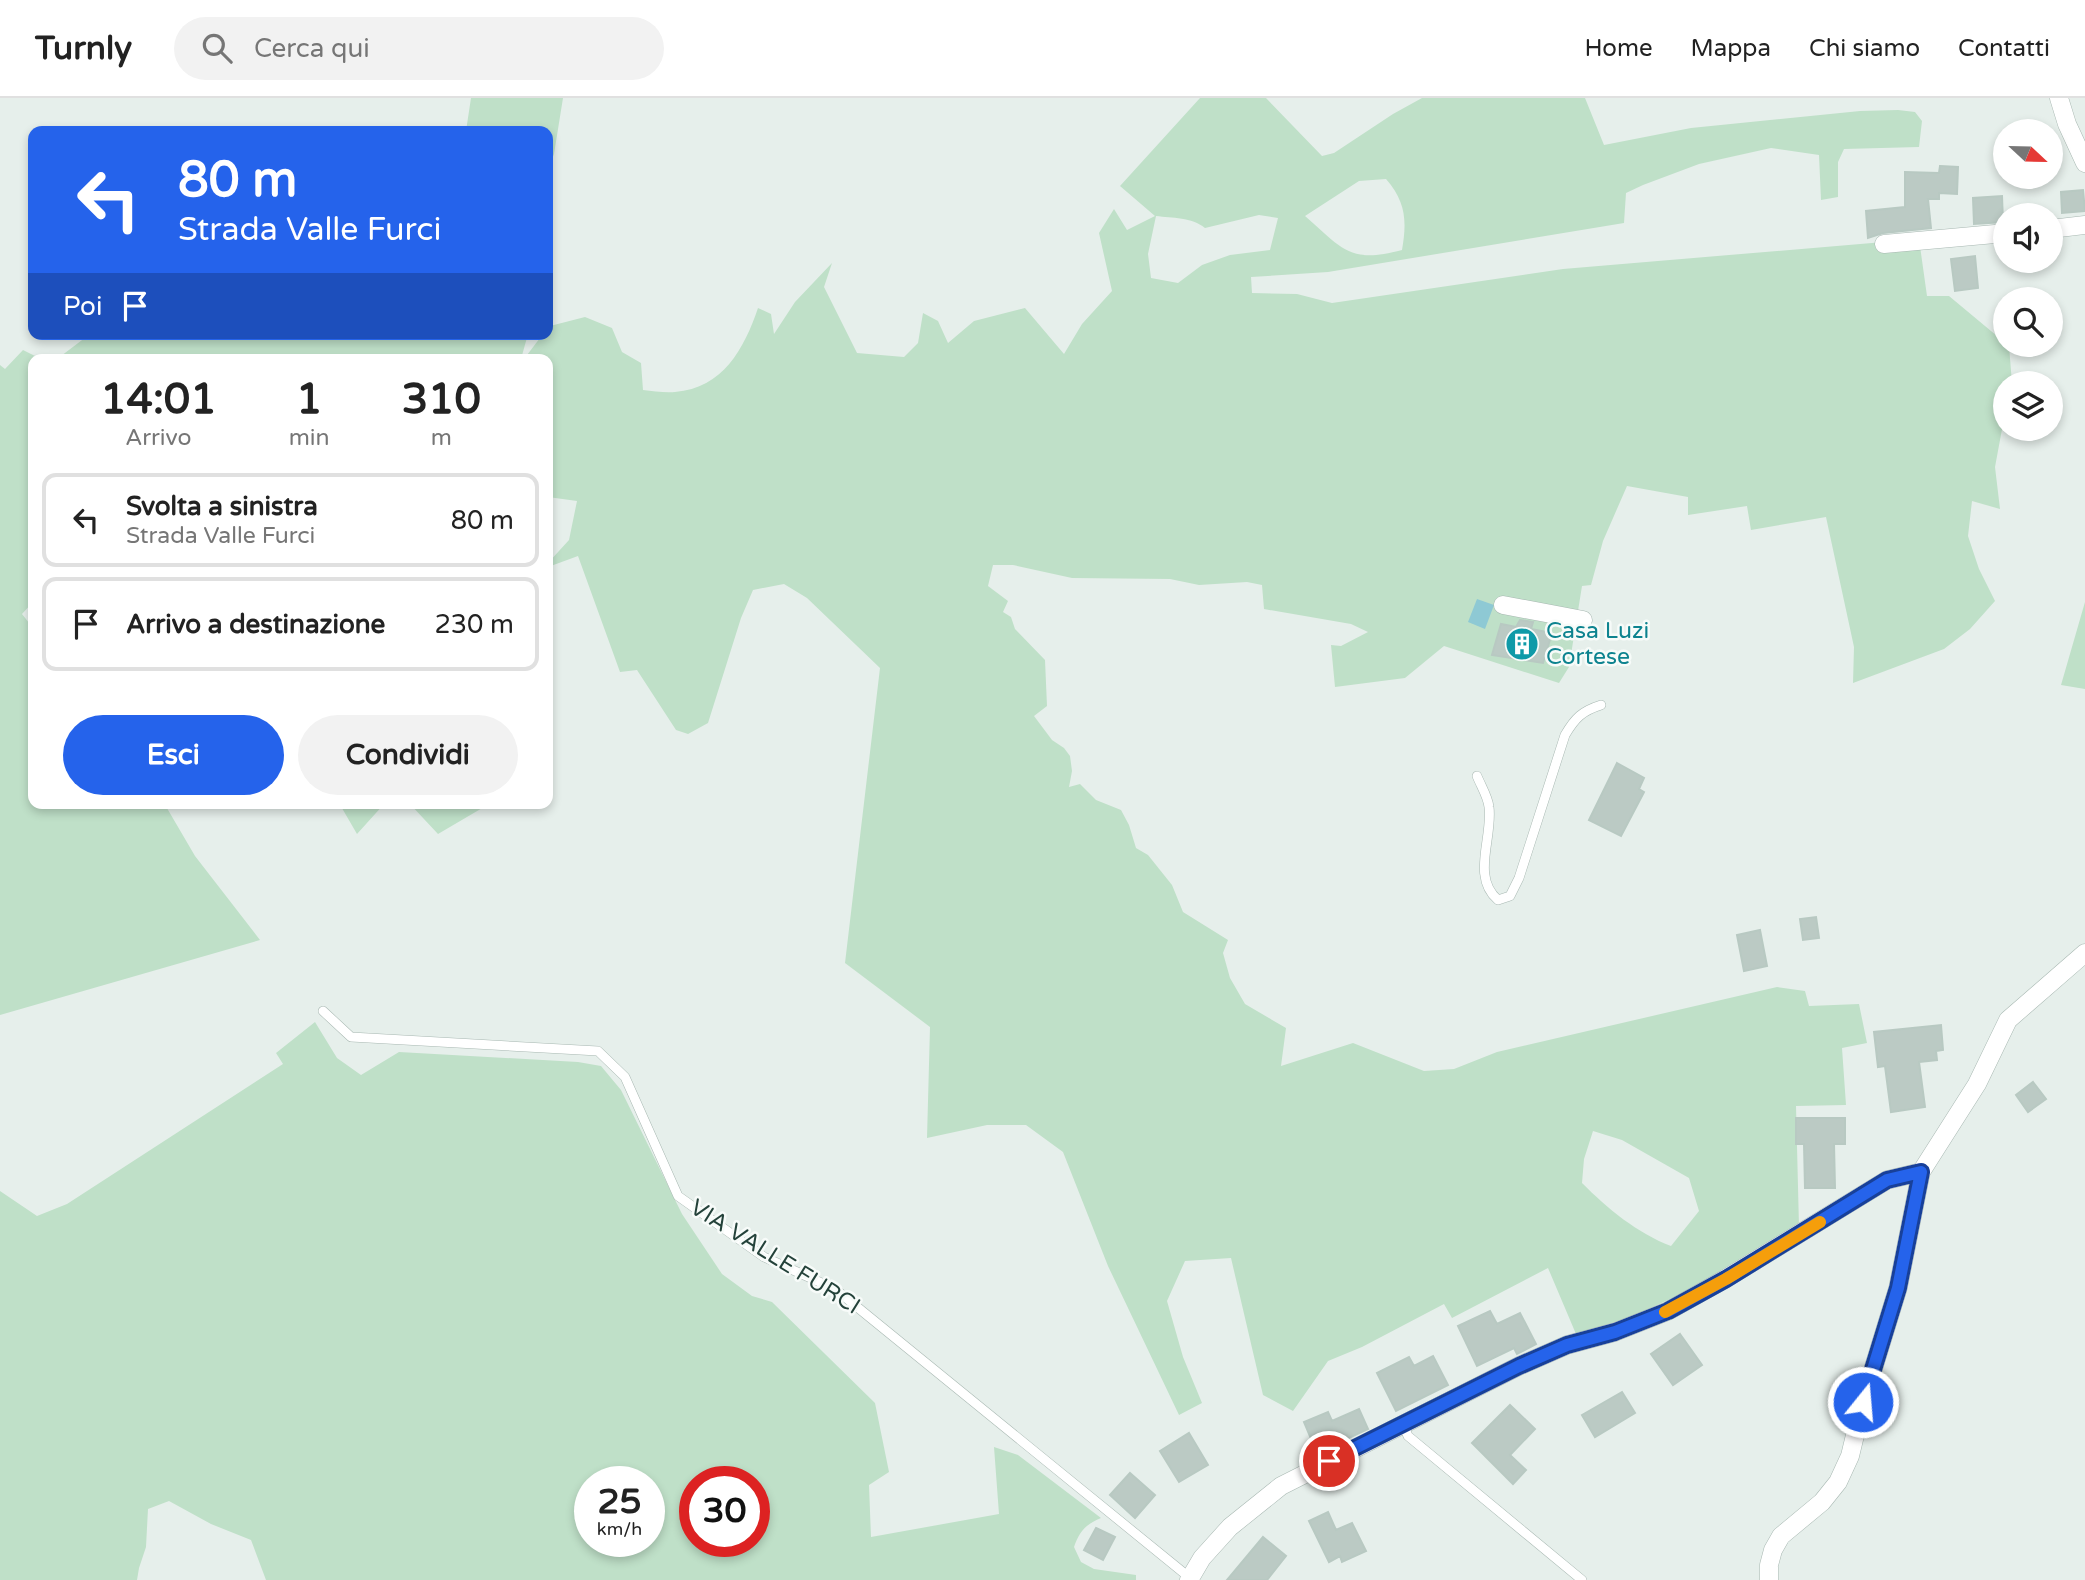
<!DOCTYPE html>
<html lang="it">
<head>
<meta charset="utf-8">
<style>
	body { margin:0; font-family:"Varela Round",sans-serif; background:#f2f2f2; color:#222; height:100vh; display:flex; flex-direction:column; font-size:26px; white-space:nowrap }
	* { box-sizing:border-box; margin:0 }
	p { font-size:23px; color:#767676 }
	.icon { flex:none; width:38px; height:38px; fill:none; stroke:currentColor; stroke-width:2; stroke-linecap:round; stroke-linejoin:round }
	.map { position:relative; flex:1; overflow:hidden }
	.details { position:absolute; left:28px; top:256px; width:525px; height:455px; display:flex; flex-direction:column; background:#fff; border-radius:14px; box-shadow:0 4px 10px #0003 }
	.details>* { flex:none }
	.guide { position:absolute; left:28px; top:28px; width:525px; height:214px; border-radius:14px; box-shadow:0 4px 10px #0003; background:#2563eb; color:#fff; overflow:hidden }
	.needle { width:46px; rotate:112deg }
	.tools { position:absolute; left:1993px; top:21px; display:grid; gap:14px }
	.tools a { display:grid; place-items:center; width:70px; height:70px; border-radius:50%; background:#fff; box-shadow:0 4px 10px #0003; font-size:35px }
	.speed { position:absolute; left:574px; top:1368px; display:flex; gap:14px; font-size:35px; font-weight:700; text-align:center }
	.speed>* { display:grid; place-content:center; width:91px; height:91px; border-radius:50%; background:#fff; box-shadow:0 4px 10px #0003; line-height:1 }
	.speed small { font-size:18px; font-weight:400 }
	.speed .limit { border:10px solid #d22; background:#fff; color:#111 }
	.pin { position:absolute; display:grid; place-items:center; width:60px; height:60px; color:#fff; margin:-30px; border:4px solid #fff; border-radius:50%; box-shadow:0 2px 7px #0007 }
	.me { position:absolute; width:77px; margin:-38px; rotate:17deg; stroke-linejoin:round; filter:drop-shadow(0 0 5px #0008) }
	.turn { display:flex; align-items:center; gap:24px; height:147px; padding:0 35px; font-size:32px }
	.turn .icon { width:91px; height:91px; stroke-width:2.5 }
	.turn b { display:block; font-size:49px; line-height:60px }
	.then { display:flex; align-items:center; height:66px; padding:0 35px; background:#0003; gap:14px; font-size:26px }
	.eta { display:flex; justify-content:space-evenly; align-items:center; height:119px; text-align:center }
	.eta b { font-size:42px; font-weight:700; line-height:49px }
	.button { display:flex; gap:14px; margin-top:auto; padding:14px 35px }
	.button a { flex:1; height:80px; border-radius:42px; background:#2563eb; color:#fff; font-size:28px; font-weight:700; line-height:80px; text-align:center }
	.button a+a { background:#f2f2f2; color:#222 }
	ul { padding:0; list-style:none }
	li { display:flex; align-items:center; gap:21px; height:94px; margin:0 14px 10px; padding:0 21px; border:4px solid #e0e0e0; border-radius:14px }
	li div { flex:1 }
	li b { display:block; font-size:26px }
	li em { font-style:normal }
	header { display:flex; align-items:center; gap:42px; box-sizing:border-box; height:98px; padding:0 35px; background:#fff; border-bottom:2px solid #e0e0e0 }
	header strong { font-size:33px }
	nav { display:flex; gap:38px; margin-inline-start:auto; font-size:24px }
	.search { width:490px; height:63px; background:#f2f2f2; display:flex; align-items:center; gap:18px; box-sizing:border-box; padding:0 24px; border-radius:38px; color:#767676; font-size:26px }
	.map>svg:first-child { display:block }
</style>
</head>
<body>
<header>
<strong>Turnly</strong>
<div class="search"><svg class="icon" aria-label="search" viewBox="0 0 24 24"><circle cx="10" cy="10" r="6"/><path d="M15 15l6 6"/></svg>Cerca qui</div>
<nav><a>Home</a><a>Mappa</a><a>Chi siamo</a><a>Contatti</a></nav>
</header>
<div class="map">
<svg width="2085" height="1482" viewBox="0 0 2085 1482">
	<rect width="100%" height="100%" fill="#e6efeb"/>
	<path fill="#bfe0c8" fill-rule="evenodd" d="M471 0H563L554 56 548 72V33H466Z
		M1200 0H1266L1322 58 1334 55 1393 16 1422 0H1585L1604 47 1691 30 1860 13 1898 12 1915 14 1922 23 1919 49 1844 51 1838 64V99L1821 102 1819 57 1771 50 1699 66 1643 87 1626 95 1624 125 1328 174 1251 179 1252 195 1297 196 1332 205 1563 171 1919 141 1927 198H1949L2009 248 2012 285H2006L2005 315 1995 369 2000 411 1972 403 1968 438 1979 471 1995 503 1970 531 1944 551 1853 585 1854 549 1826 419 1751 432 1747 408 1688 417V399L1627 388 1603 443 1591 487 1582 488 1569 569 1559 585 1444 548 1405 580 1335 589 1331 547 1341 548 1368 534 1351 526 1264 511 1262 487 1247 484 1199 487 1170 481 1072 480 1013 467H993L988 488 1008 503 1003 514 1011 519 1015 531 1045 562 1047 608 1034 618 1052 642 1064 650 1070 658 1072 673 1069 689 1080 686 1096 702 1121 712 1129 727 1136 750 1148 757 1172 787 1183 814 1228 842 1223 855 1230 880 1245 906 1286 930 1281 968 1353 945 1424 973 1454 971 1497 954 1777 889 1805 893 1809 908 1859 906 1867 945 1842 950 1846 1007 1796 1008 1799 1129 1679 1197 1631 1219 1576 1236 1548 1170 1452 1220 1444 1206 1362 1249 1328 1263 1293 1313 1263 1297 1231 1160 1185 1163 1167 1203 1183 1259 1202 1305 1179 1317 1108 1168 1063 1054 1026 1027H987L927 1040 930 929 845 865 880 570 807 500 784 486 753 492 741 520 708 625 688 636 676 632 637 572 620 574 578 458 548 469V465L569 442 577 403 548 399V261H524L543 236H548L550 228 585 219 612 230 622 254 641 265 643 292C653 293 665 295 675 294 723 290 744 251 758 210L771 216 774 236 795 204 832 165 824 189 857 255 904 259 918 245 923 215 938 223 948 245 974 223 1025 210 1064 256 1082 226 1112 193 1099 135 1114 111 1127 132 1155 118 1120 88ZM1386 81C1406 104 1407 123 1402 152 1349 166 1343 151 1305 118L1359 83ZM1259 117 1278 120 1270 152 1230 157 1202 167 1178 185 1151 180 1148 156 1156 118C1172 120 1192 119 1205 130ZM1593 1033 1622 1042 1689 1080 1699 1113 1671 1148C1637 1135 1608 1111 1582 1085L1584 1061Z
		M90 236H528L521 261H49L61 258Z
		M23 252 41 261H33V504L22 516 33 530V705H164L195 758 260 842 0 917V267L5 271Z
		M2085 504V591L2061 587Z
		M339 705H385L357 736Z
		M409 705H482L484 709 438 736Z
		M315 924 337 960 361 977 399 954 578 964 601 968 621 992 682 1116 722 1176 752 1198 772 1204 875 1305 889 1374 869 1387 871 1439 999 1416 994 1349 1018 1357 1101 1420C1086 1426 1079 1434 1074 1449L1081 1464 1094 1471 1136 1477V1482H266L251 1442 211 1426 169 1403 148 1411 146 1449 139 1470 137 1482H0V1093L37 1118 67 1106 283 966 276 955ZM649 1384V1444H590V1384ZM754 1384V1444H695V1384Z"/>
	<path fill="#8ec9d4" d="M1477 501 1494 507 1485 531 1468 524Z"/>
	<path fill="#bbcac4" stroke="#b8c9c2" stroke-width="2" d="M1940 68 1958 69 1957 96 1939 95V101H1928L1931 130 1883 135 1868 140 1866 113 1905 109V74L1939 75Z
		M2083 92 2085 113 2062 115 2061 94Z
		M2002 98 2003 124 1974 126 1973 100Z
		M1975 158 1978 190 1955 193 1951 161Z
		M1520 522 1533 524 1531 531 1552 535 1543 565 1492 557 1501 526 1516 529Z
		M1617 665 1644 680 1639 691 1644 694 1621 738 1589 722Z
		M1816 819 1819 840 1803 842 1800 821Z
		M1760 832 1767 868 1744 873 1737 837Z
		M1941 927 1943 952 1936 953 1937 962 1919 964 1925 1009 1891 1014 1885 968 1878 969 1874 934Z
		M2033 984 2046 1001 2028 1014 2016 997Z
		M1796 1020H1845V1046H1834L1835 1090H1805L1804 1046H1796Z
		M1490 1213 1497 1226 1520 1215 1536 1246 1517 1256 1514 1250 1477 1268 1458 1228Z
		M1680 1236 1702 1267 1673 1287 1651 1256Z
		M1433 1258 1448 1287 1396 1313 1377 1275 1409 1259 1414 1268Z
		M1622 1294 1635 1315 1595 1339 1582 1317Z
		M1510 1307 1535 1331 1510 1357 1526 1372 1513 1386 1472 1345Z
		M1359 1311 1368 1331 1317 1355 1304 1324 1328 1314 1332 1323Z
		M1189 1335 1208 1367 1179 1384 1160 1353Z
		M1130 1375 1155 1397 1135 1420 1110 1397Z
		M1328 1414 1336 1432 1352 1425 1366 1453 1342 1464 1340 1458 1329 1464 1309 1423Z
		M1096 1430 1115 1439 1103 1462 1084 1452Z
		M1263 1439 1286 1458 1267 1482H1227Z"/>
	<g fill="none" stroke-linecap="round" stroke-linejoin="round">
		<defs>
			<path id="lane" d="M1477 678C1481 688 1488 699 1489 709 1493 740 1471 779 1498 802L1510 798 1519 780 1565 637C1575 620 1582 613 1601 607
				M323 913 351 939 598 953 625 979 678 1098 764 1159 835 1191 1190 1480
				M1403 1326 1408 1338 1582 1482"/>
			<path id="street" d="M2059 0 2067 26 2085 65
				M2051 131 2085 127
				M1884 146 2006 135
				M1503 507 1583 522
				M1189 1482 1202 1460 1230 1429 1281 1388 1519 1268 1567 1247 1615 1234 1668 1213 1725 1181 1887 1082 1921 1074
				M1769 1482V1467L1773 1452 1781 1438 1822 1404 1838 1384 1850 1358 1863 1304 1898 1190 1921 1074 1977 986 2008 922 2085 855"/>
		</defs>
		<use href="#lane" stroke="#a8b8b2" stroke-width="10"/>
		<use href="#street" stroke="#a8b8b2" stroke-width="19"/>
		<use href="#lane" stroke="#fff" stroke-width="9"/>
		<use href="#street" stroke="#fff" stroke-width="18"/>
	</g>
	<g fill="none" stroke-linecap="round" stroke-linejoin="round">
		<defs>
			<path id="route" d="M1329 1363 1519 1268 1567 1247 1615 1234 1668 1213 1726 1181 1887 1082 1921 1074 1898 1190 1863 1304"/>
		</defs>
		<use href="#route" stroke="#184099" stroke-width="18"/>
		<use href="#route" stroke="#2563eb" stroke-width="12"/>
		<path stroke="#f59e0b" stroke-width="12" d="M1665 1214 1726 1181 1820 1124"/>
	</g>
	<defs>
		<symbol id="building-disc" viewBox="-11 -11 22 22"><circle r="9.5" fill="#0f9aa8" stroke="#f7fbf9"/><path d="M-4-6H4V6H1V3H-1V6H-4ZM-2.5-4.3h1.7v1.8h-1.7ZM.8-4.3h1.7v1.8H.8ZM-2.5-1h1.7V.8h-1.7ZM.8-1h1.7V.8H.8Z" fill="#fff"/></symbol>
	</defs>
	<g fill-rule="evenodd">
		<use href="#building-disc" x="1503" y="527" width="38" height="38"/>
	</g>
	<g text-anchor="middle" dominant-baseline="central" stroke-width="5" stroke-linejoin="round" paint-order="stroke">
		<g font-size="23" fill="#0d838f" stroke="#f7fbf9" text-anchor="start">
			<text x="1546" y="533">Casa Luzi<tspan x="1546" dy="26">Cortese</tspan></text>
		</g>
		<g font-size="23" fill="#24423a" stroke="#f7fbf9">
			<text transform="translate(775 1159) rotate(32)">VIA VALLE FURCI</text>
		</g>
	</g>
</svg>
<div class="tools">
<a><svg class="needle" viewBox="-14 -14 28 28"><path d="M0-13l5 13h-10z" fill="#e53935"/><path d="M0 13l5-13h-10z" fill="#767676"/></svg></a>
<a><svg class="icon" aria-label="sound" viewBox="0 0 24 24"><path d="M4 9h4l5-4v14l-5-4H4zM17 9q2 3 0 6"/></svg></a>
<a><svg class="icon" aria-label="search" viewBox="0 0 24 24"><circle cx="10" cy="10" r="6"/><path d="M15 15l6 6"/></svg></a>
<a><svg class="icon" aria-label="layers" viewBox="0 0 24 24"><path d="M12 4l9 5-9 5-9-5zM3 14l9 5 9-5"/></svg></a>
</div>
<div class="speed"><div>25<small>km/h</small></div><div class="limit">30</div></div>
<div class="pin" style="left:1329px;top:1363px;background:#d93025"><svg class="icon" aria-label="arrive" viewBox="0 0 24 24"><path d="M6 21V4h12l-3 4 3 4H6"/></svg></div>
<svg class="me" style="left:1863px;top:1304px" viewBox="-20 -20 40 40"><circle r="17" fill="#2563eb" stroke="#fff" stroke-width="3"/><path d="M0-11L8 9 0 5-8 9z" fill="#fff"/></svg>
<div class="guide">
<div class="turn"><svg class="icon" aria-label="left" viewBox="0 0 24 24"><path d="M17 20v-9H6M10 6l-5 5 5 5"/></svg><div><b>80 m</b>Strada Valle Furci</div></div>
<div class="then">Poi<svg class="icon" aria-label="arrive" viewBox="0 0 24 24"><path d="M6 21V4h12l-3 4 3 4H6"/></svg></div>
</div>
<section class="details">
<div class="eta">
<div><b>14:01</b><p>Arrivo</p></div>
<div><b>1</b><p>min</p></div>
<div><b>310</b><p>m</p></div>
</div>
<ul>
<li><svg class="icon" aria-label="left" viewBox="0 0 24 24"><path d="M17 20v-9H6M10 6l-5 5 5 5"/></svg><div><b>Svolta a sinistra</b><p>Strada Valle Furci</p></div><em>80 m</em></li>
<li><svg class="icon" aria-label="arrive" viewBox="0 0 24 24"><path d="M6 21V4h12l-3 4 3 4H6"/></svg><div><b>Arrivo a destinazione</b></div><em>230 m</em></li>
</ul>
<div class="button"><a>Esci</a><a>Condividi</a></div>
</section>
</div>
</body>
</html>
